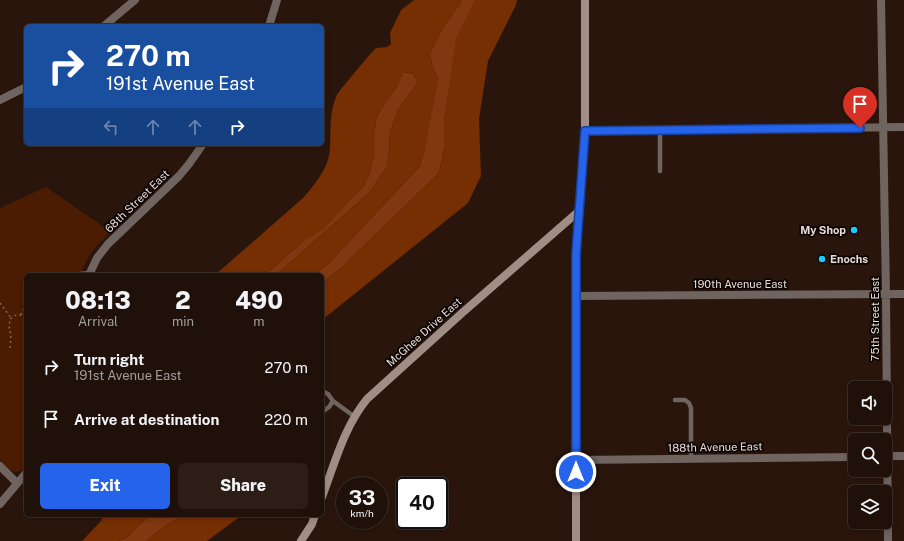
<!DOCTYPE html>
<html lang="en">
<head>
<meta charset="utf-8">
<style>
	body { margin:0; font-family:"Public Sans",sans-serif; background:#2c1e17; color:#f1f3f6; height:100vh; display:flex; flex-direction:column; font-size:15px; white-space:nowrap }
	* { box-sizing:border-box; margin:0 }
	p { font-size:13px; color:#a19d9c }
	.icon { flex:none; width:22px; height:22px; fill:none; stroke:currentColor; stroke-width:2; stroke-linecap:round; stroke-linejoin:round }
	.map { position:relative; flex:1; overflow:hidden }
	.panel { position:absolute; left:24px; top:273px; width:300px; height:244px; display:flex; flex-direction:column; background:#1f1009; border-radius:6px; box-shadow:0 2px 6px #0003,0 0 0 1px #3c302a }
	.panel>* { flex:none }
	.guide { position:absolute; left:24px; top:24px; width:300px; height:122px; border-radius:6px; box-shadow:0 2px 6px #0003,0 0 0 1px #3c302a; background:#1a4fa0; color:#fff; overflow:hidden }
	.fabs { position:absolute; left:848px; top:381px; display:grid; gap:8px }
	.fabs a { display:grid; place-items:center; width:44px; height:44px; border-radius:6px; background:#1f1009; box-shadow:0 2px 6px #0003,0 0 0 1px #3c302a; font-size:20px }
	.speed { position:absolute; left:336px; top:477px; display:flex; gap:8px; font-size:20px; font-weight:700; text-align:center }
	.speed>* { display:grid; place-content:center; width:52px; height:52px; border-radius:50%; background:#1f1009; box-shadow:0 2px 6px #0003,0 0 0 1px #3c302a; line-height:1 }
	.speed small { font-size:10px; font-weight:400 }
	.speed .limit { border:2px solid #111; border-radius:6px; background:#fff; color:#111 }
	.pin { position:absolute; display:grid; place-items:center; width:34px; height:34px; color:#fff; margin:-41px -17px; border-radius:50% 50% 50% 0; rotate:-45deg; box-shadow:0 0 4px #0007 }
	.pin .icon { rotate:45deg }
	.me { position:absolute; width:44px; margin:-22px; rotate:0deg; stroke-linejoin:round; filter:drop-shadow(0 0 3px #0008) }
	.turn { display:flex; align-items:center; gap:14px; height:84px; padding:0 16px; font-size:18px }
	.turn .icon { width:52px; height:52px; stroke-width:2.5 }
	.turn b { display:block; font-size:28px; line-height:34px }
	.lanes { display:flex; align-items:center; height:38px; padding:0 16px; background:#0003; justify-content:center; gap:20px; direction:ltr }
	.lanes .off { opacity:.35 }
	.eta { display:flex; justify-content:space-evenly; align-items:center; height:68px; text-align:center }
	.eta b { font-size:24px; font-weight:800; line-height:28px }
	.primary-button { display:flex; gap:8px; margin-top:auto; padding:8px 16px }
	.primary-button a { flex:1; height:46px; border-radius:6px; background:#2563eb; color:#fff; font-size:16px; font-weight:800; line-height:46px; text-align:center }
	.primary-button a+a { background:#2c1e17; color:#f1f3f6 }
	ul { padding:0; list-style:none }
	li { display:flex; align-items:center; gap:12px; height:52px; padding:0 16px }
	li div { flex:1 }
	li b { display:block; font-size:15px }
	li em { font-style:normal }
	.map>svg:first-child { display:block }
</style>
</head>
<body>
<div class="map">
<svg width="904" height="541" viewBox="0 0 904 541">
	<rect width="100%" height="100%" fill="#29150c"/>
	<path fill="#4b1b02" d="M46 187 111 232C94 248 88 253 81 275H26V467L23 470 15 472 8 469 0 460V208Z"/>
	<path fill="#813811" d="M462 0H475L449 92 444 120V149L439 173 342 267 322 283V275H313L329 263 420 166 438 79 432 65 430 53 444 26 460 4Z
		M404 72 413 74 416 79V85L398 110 390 132 389 152 387 166 369 193 276 275H261L271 270 302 242 363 187 370 172 374 154 375 130 376 119 380 111 396 88Z
		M150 515H186C171 521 158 530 147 541H118L126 538Z"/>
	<path fill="#762e03" d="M414 0H462L460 4 444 26 430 53 432 65 438 79 424 155 420 166 329 263 313 275H276L369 193 387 166 389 152 390 132 398 110 416 85V79L413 74 405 72 396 88 380 111 376 119 375 130V154L370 172 363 187 346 205 324 229 302 242 271 270 261 275H215L303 198C315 184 329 168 330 148 331 131 329 114 336 97 338 92 343 87 346 83 356 71 365 59 376 48L387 47 391 44 390 33 401 10Z
		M475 0H517L516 5 488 61 479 119 481 176 468 203 322 320V283L342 267 439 173 444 149V120L456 38Z
		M104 515H150L126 538 118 541H82L101 521Z
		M186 515H242L207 541H147C158 530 171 521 186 515Z"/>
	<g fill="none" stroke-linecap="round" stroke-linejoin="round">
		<path stroke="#7b6a62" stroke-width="1.5" stroke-dasharray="2 3" stroke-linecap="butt" d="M0 303 11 318
			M21 315 22 311 26 307
			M10 348 11 334 9 330 10 319 16 315H26"/>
		<path stroke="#6f645f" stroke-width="4.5" d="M660 130V171
			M71 275 89 273
			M322 391 328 394 333 401 355 417
			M675 400H685L689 403 691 408V459
			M322 412 329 407 333 401"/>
		<path stroke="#6f645f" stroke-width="8" d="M881 0 886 294 888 541
			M104 26 135 0
			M269 26 277 0
			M0 100 26 87
			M585 131 904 127
			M89 275 97 258 108 244 179 176 189 164 203 144
			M576 296 904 294
			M885 456H904
			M576 460 855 457
			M0 466 17 483
			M0 504 26 473"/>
		<path stroke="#a08e86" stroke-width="8" d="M322 497C335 463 344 427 367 399L462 313 579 211
			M301 541 312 524 315 515
			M576 541V274L578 225 585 131V0"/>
	</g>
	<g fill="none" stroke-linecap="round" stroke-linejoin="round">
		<defs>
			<path id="route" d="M576 472V254L585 131 860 128"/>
		</defs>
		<use href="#route" stroke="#184099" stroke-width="10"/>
		<use href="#route" stroke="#2563eb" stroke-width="7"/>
	</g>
	<g fill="#1bcafc" stroke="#0b0402" stroke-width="1.5">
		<circle cx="854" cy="230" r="4"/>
		<circle cx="822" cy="259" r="4"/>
	</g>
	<g text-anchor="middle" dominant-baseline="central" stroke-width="3.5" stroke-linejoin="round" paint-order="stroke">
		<g font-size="11" fill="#eadcd5" stroke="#0b0402">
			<text transform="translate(137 201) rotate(-44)">68th Street East</text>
			<text x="740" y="284">190th Avenue East</text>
			<text transform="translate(875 319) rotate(-90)">75th Street East</text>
			<text transform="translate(424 332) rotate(-42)">McGhee Drive East</text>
			<text transform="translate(715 447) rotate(-1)">188th Avenue East</text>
		</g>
		<g font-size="11" font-weight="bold" fill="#eadcd5" stroke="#0b0402" text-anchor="end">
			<text x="846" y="230">My Shop</text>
			<text x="830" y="259" text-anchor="start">Enochs</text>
		</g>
	</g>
</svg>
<div class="fabs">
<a><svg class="icon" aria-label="sound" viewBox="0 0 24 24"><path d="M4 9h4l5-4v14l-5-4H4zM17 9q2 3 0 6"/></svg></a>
<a><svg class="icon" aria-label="search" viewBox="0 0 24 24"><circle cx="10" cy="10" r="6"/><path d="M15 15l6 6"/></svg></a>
<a><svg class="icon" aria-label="layers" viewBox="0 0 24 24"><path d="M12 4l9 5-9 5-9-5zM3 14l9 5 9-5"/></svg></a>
</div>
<div class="speed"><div>33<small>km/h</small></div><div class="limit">40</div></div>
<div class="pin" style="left:860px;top:128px;background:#d93025"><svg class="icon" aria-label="arrive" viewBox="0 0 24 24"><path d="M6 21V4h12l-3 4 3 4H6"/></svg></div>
<svg class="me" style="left:576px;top:472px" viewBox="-20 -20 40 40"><circle r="17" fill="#2563eb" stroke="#fff" stroke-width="3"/><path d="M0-11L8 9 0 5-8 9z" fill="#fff"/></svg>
<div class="guide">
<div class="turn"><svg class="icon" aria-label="right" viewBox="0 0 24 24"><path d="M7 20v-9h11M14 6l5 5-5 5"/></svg><div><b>270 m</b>191st Avenue East</div></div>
<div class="lanes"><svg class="icon off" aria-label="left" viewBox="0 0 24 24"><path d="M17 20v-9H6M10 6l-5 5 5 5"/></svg><svg class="icon off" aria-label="ahead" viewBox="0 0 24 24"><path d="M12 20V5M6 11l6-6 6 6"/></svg><svg class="icon off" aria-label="ahead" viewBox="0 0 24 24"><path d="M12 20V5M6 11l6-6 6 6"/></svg><svg class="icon" aria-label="right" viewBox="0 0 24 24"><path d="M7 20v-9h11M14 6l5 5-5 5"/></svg></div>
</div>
<section class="panel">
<div class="eta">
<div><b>08:13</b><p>Arrival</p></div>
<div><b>2</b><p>min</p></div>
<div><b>490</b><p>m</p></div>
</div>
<ul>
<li><svg class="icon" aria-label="right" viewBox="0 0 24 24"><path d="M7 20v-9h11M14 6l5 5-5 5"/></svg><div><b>Turn right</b><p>191st Avenue East</p></div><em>270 m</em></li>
<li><svg class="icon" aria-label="arrive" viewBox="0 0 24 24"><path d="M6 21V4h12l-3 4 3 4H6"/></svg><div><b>Arrive at destination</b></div><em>220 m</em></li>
</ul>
<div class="primary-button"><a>Exit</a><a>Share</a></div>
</section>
</div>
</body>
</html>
